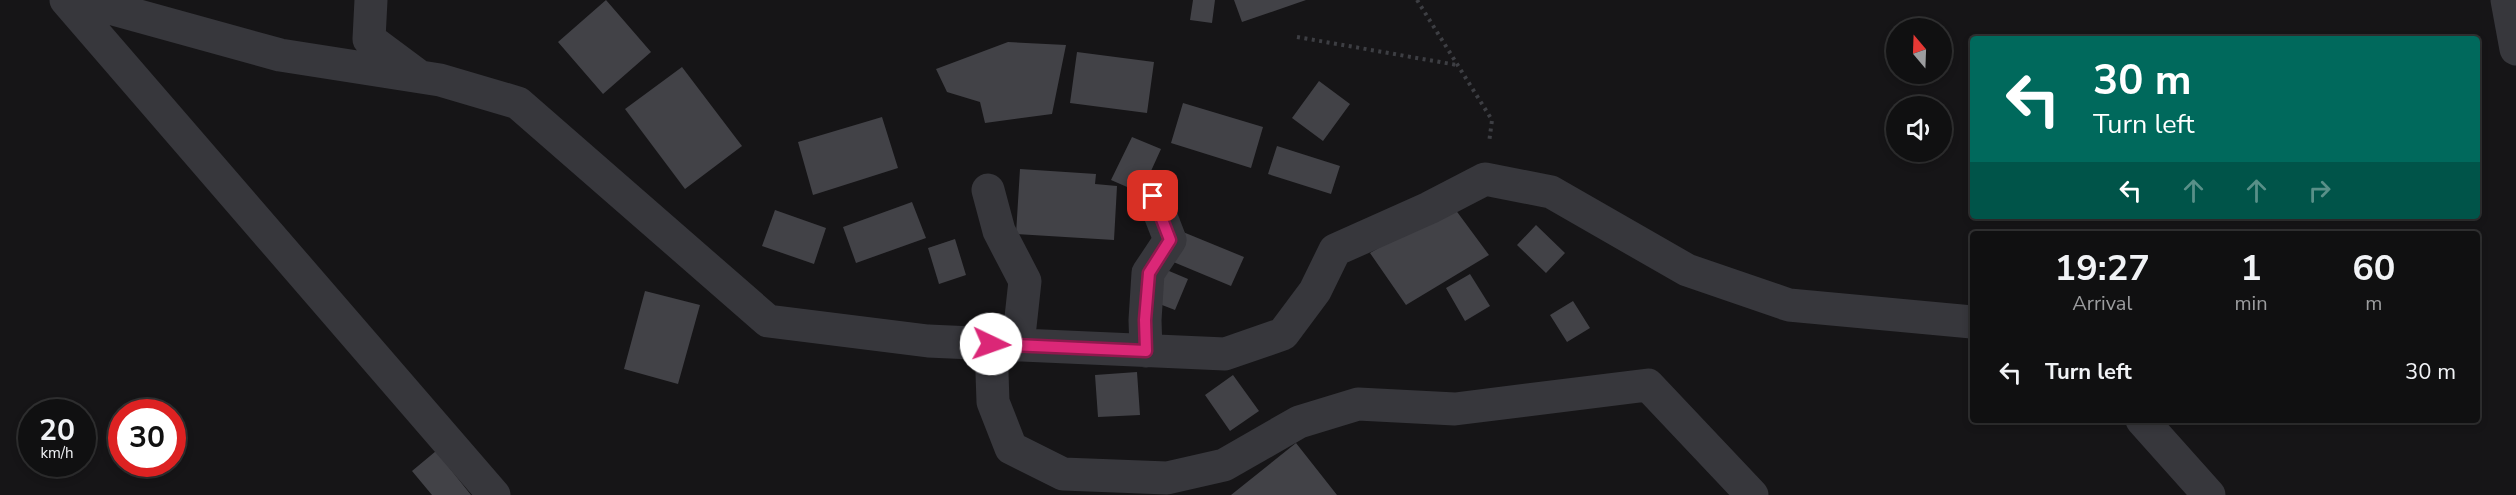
<!DOCTYPE html>
<html lang="en">
<head>
<meta charset="utf-8">
<style>
	body { margin:0; font-family:"Nunito Sans",sans-serif; background:#19191a; color:#f1f3f6; height:100vh; display:flex; flex-direction:column; font-size:22px; white-space:nowrap }
	* { box-sizing:border-box; margin:0 }
	p { font-size:20px; color:#9c9d9f }
	.icon { flex:none; width:33px; height:33px; fill:none; stroke:currentColor; stroke-width:2; stroke-linecap:round; stroke-linejoin:round }
	.map { position:relative; flex:1; overflow:hidden }
	.sheet { position:absolute; left:1970px; top:231px; width:510px; height:192px; display:flex; flex-direction:column; background:#101011; border-radius:6px; box-shadow:0 3px 9px #0003,0 0 0 2px #303031 }
	.sheet>* { flex:none }
	.banner { position:absolute; left:1970px; top:36px; width:510px; height:183px; border-radius:6px; box-shadow:0 3px 9px #0003,0 0 0 2px #303031; background:#00695c; color:#fff; overflow:hidden }
	.needle { width:39px; rotate:341deg }
	.buttons { position:absolute; left:1886px; top:18px; display:grid; gap:12px }
	.buttons a { display:grid; place-items:center; width:66px; height:66px; border-radius:50%; background:#101011; box-shadow:0 3px 9px #0003,0 0 0 2px #303031; font-size:30px }
	.speed { position:absolute; left:18px; top:399px; display:flex; gap:12px; font-size:30px; font-weight:700; text-align:center }
	.speed>* { display:grid; place-content:center; width:78px; height:78px; border-radius:50%; background:#101011; box-shadow:0 3px 9px #0003,0 0 0 2px #303031; line-height:1 }
	.speed small { font-size:15px; font-weight:400 }
	.speed .limit { border:9px solid #d22; background:#fff; color:#111 }
	.pin { position:absolute; display:grid; place-items:center; width:51px; height:51px; color:#fff; margin:-26px; border-radius:12px; box-shadow:0 3px 9px #0006 }
	.me { position:absolute; width:66px; margin:-33px; rotate:93deg; stroke-linejoin:round; filter:drop-shadow(0 0 4px #0008) }
	.turn { display:flex; align-items:center; gap:21px; height:126px; padding:0 24px; font-size:27px }
	.turn .icon { width:78px; height:78px; stroke-width:2.5 }
	.turn b { display:block; font-size:42px; line-height:51px }
	.lanes { display:flex; align-items:center; height:57px; padding:0 24px; background:#0003; justify-content:center; gap:30px; direction:ltr }
	.lanes .off { opacity:.35 }
	.eta { display:flex; justify-content:space-evenly; align-items:center; height:102px; text-align:center }
	.eta b { font-size:36px; font-weight:700; line-height:42px }
	ul { padding:0; list-style:none }
	li { display:flex; align-items:center; gap:18px; height:78px; padding:0 24px }
	li div { flex:1 }
	li b { display:block; font-size:22px }
	li em { font-style:normal }
	.map>svg:first-child { display:block }
</style>
</head>
<body>
<div class="map">
<svg width="2516" height="495" viewBox="0 0 2516 495">
	<rect width="100%" height="100%" fill="#161517"/>
	<path fill="#424247" d="M606 0 651 52 603 94 558 42Z
		M1193 0H1215L1212 23 1190 20Z
		M1234 0H1306L1242 22Z
		M1008 42 1066 45 1052 114 985 123 980 102 947 92 936 69Z
		M1077 52 1154 62 1147 113 1070 103Z
		M682 67 742 146 685 189 625 109Z
		M1319 81 1350 104 1323 141 1292 118Z
		M1183 103 1263 127 1251 168 1171 143Z
		M882 117 898 168 813 195 798 142Z
		M1132 137 1161 149 1141 193 1111 180Z
		M1277 146 1340 166 1331 194 1268 174Z
		M1020 169 1096 174 1095 184 1117 186 1114 240 1016 234Z
		M912 202 926 238 856 263 843 227Z
		M1452 205 1489 255 1406 305 1370 253Z
		M775 210 826 228 814 264 762 246Z
		M1536 225 1565 253 1546 273 1517 245Z
		M1183 232 1244 257 1231 286 1171 261Z
		M955 239 966 275 939 284 928 248Z
		M1162 268 1188 279 1175 310 1149 300Z
		M1470 274 1490 306 1465 321 1446 288Z
		M645 291 700 305 678 384 624 369Z
		M1573 301 1590 328 1567 342 1550 315Z
		M1137 372 1140 415 1098 417 1095 375Z
		M1233 375 1259 411 1230 431 1205 395Z
		M1296 443 1337 495H1231Z
		M436 451 471 495H432L412 471Z"/>
	<g fill="none" stroke-linecap="round" stroke-linejoin="round">
		<path stroke="#3d3e43" stroke-width="4" stroke-dasharray="3 4.5" stroke-linecap="butt" d="M1417 0 1492 120 1489 143
			M1297 37 1457 65"/>
		<path stroke="#37373c" stroke-width="33" d="M66 0 494 495
			M81 0 280 55 440 80 518 103 768 321 928 341 1225 354 1283 334 1315 291 1335 250 1429 208 1485 179 1551 192 1687 270 1789 305 1972 322
			M371 0 369 39 416 74
			M2507 0 2516 49
			M988 190 999 231 1025 281 1018 345
			M991 344 993 402 1011 448 1063 474 1167 478 1224 465 1299 422 1358 404 1455 409 1648 385 1752 495
			M1146 351 1145 320 1148 273 1170 240 1153 196
			M2142 420 2209 495"/>
	</g>
	<g fill="none" stroke-linecap="round" stroke-linejoin="round">
		<defs>
			<path id="route" d="M991 344 1146 351 1145 320 1149 273 1170 240 1153 196"/>
		</defs>
		<use href="#route" stroke="#8e194d" stroke-width="15"/>
		<use href="#route" stroke="#db2777" stroke-width="10"/>
	</g>
</svg>
<div class="buttons">
<a><svg class="needle" viewBox="-14 -14 28 28"><path d="M0-13l5 13h-10z" fill="#e53935"/><path d="M0 13l5-13h-10z" fill="#9c9d9f"/></svg></a>
<a><svg class="icon" aria-label="sound" viewBox="0 0 24 24"><path d="M4 9h4l5-4v14l-5-4H4zM17 9q2 3 0 6"/></svg></a>
</div>
<div class="speed"><div>20<small>km/h</small></div><div class="limit">30</div></div>
<div class="pin" style="left:1153px;top:196px;background:#d93025"><svg class="icon" aria-label="arrive" viewBox="0 0 24 24"><path d="M6 21V4h12l-3 4 3 4H6"/></svg></div>
<svg class="me" style="left:991px;top:344px" viewBox="-20 -20 40 40"><circle r="19" fill="#fff"/><path d="M0-13L10 11 0 6-10 11z" fill="#db2777"/></svg>
<div class="banner">
<div class="turn"><svg class="icon" aria-label="left" viewBox="0 0 24 24"><path d="M17 20v-9H6M10 6l-5 5 5 5"/></svg><div><b>30 m</b>Turn left</div></div>
<div class="lanes"><svg class="icon" aria-label="left" viewBox="0 0 24 24"><path d="M17 20v-9H6M10 6l-5 5 5 5"/></svg><svg class="icon off" aria-label="ahead" viewBox="0 0 24 24"><path d="M12 20V5M6 11l6-6 6 6"/></svg><svg class="icon off" aria-label="ahead" viewBox="0 0 24 24"><path d="M12 20V5M6 11l6-6 6 6"/></svg><svg class="icon off" aria-label="right" viewBox="0 0 24 24"><path d="M7 20v-9h11M14 6l5 5-5 5"/></svg></div>
</div>
<section class="sheet">
<div class="eta">
<div><b>19:27</b><p>Arrival</p></div>
<div><b>1</b><p>min</p></div>
<div><b>60</b><p>m</p></div>
</div>
<ul>
<li><svg class="icon" aria-label="left" viewBox="0 0 24 24"><path d="M17 20v-9H6M10 6l-5 5 5 5"/></svg><div><b>Turn left</b></div><em>30 m</em></li>
</ul>
</section>
</div>
</body>
</html>
